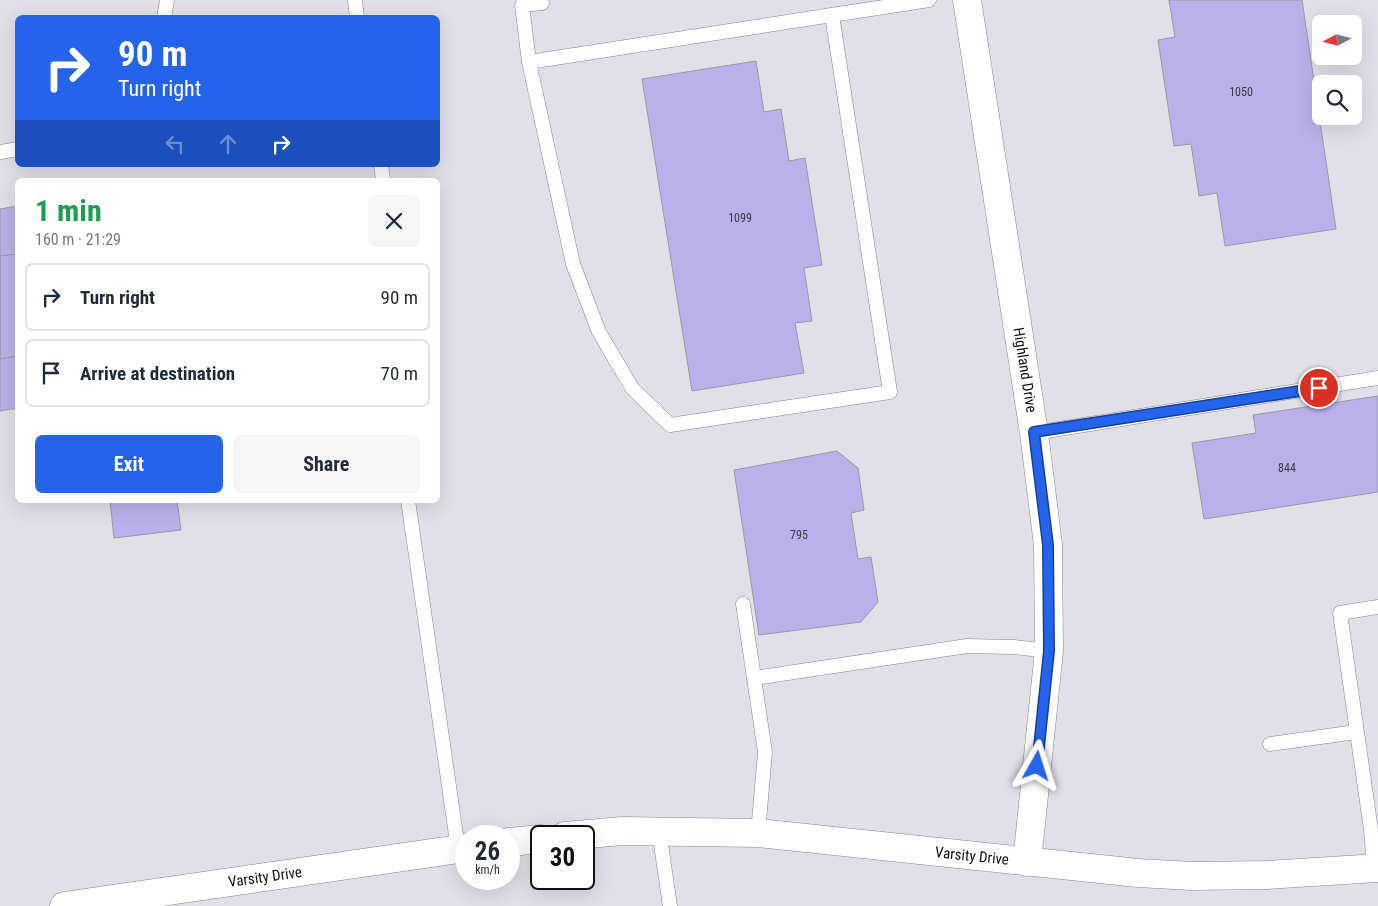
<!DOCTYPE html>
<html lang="en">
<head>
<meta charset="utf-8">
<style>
	body { margin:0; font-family:"Roboto Condensed",sans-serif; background:#f6f6f7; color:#1f2937; height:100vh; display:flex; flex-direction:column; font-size:19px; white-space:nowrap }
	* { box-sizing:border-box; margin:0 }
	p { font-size:16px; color:#747a83 }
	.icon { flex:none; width:28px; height:28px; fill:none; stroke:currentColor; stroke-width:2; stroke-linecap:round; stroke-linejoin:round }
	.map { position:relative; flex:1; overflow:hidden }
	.side { position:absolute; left:15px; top:178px; width:425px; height:325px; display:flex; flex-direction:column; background:#fff; border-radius:8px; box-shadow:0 5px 20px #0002 }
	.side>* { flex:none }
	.hud { position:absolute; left:15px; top:15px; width:425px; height:152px; border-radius:8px; box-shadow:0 5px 20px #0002; background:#2563eb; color:#fff; overflow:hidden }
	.needle { width:32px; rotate:263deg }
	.buttons { position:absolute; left:1312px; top:15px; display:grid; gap:10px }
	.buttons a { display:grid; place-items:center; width:50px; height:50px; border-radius:8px; background:#fff; box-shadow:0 5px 20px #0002; font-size:25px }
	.speed { position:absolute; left:455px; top:825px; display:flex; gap:10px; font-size:25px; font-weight:700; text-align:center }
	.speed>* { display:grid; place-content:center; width:65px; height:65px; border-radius:50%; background:#fff; box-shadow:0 5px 20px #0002; line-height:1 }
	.speed small { font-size:12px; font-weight:400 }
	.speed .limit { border:2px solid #111; border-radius:8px; background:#fff; color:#111 }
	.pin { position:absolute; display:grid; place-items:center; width:42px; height:42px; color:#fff; margin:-21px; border:2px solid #fff; border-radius:50%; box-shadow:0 1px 5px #0007 }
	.me { position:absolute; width:55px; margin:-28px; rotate:6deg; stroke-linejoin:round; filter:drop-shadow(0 0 4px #0008) }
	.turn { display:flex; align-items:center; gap:18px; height:105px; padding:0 20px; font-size:22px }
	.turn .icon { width:65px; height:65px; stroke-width:2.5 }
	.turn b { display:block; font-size:35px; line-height:42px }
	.lanes { display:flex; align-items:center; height:48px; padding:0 20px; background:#0003; justify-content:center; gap:25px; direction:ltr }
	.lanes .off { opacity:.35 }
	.round { display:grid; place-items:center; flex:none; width:52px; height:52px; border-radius:8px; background:#f6f6f7 }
	.headline { display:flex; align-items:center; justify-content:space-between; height:85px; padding:0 20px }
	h1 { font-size:30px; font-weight:700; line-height:38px; color:#1e9e55 }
	.primary-button { display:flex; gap:10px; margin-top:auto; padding:10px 20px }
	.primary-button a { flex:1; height:58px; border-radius:8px; background:#2563eb; color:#fff; font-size:20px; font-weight:700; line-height:58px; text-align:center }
	.primary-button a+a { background:#f6f6f7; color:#1f2937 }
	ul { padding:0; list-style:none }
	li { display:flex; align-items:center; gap:15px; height:68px; margin:0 10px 8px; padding:0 10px; border:2px solid #e0e1e3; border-radius:8px }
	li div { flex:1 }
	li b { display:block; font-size:19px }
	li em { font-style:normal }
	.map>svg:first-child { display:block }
</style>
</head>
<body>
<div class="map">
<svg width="1378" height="906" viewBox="0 0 1378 906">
	<rect width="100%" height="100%" fill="#e1e0e9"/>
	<path fill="#bab1ea" stroke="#9b99a3" d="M1169 0H1302L1336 229 1225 246 1217 193 1199 196 1191 144 1174 146 1158 40 1175 37Z
		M756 61 764 112 781 109 789 161 805 158 822 265 804 268 812 321 795 323 804 373 692 391 642 79Z
		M18 206V408L0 411V209Z
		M18 254V356L0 359V256Z
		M1378 396V492L1204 519 1192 443 1256 433 1253 415Z
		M837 451 858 468 864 510 851 513 858 559 871 557 878 602 861 622 759 635 734 470Z
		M110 500H177L181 530 114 538Z"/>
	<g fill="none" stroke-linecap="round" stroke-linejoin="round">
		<defs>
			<path id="service" d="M355 0 357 18
				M832 15 890 392 670 425 632 388 599 332 573 264 529 62Z
				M832 15 929 0
				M164 18 167 0
				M529 62 522 5 542 3
				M0 152 18 149
				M381 165 383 180
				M1034 433 1378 378
				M408 500 458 849
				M743 604 765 752 758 833
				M754 678 967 646 1014 647 1049 651
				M1270 744 1356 732
				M659 831 670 906
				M1374 868 1371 830 1340 613 1378 607"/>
			<path id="minor" d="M967 0 1034 433 1048 545 1049 651 1027 862
				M565 836 622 831 758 833 1138 873 1192 876 1267 875 1378 868
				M509 842 541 839
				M64 906 466 848"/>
		</defs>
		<use href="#service" stroke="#86858e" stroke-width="15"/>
		<use href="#minor" stroke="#86858e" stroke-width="29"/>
		<use href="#service" stroke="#fff" stroke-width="14"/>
		<use href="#minor" stroke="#fff" stroke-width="28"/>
	</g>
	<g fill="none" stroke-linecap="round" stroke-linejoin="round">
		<defs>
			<path id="route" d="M1037 766 1049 651 1048 545 1034 432 1319 388"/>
		</defs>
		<use href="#route" stroke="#184099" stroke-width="12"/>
		<use href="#route" stroke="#2563eb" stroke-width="9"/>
	</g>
	<g text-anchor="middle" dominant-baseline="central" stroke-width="5" stroke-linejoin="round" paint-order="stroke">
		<g font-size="12" fill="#3a3848">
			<text x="1241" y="92">1050</text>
			<text x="740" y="218">1099</text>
			<text x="1287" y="468">844</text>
			<text x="799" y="535">795</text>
		</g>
		<g font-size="15" fill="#0f0f12" stroke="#fff">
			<text transform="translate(1025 370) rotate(81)">Highland Drive</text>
			<text transform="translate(972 856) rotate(6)">Varsity Drive</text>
			<text transform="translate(265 877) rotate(-8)">Varsity Drive</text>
		</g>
	</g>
</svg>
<div class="buttons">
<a><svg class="needle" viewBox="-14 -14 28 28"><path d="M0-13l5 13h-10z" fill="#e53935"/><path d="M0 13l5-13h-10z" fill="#747a83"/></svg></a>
<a><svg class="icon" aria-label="search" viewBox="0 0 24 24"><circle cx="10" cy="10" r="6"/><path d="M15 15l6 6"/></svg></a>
</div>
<div class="speed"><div>26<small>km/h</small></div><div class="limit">30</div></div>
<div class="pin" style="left:1319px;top:388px;background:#d93025"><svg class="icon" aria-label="arrive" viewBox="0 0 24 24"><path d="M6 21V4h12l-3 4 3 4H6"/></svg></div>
<svg class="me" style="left:1037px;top:766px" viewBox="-20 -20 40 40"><path d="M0-17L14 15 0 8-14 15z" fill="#2563eb" stroke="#fff" stroke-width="4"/></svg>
<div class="hud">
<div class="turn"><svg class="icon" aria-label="right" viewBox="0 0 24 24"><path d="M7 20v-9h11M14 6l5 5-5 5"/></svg><div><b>90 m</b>Turn right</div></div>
<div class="lanes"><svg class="icon off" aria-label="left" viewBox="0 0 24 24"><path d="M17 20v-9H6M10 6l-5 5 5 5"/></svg><svg class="icon off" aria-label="ahead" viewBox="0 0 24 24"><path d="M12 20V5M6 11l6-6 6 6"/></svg><svg class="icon" aria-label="right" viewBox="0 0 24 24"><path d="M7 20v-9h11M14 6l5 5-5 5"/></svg></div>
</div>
<section class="side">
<div class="headline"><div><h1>1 min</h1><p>160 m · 21:29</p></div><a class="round"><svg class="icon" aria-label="close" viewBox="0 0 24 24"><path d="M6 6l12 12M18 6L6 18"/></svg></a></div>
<ul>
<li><svg class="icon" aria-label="right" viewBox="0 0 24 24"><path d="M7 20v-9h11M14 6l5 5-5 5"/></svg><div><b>Turn right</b></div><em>90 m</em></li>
<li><svg class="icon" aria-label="arrive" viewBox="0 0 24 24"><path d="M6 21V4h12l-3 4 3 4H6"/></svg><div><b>Arrive at destination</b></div><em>70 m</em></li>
</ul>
<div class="primary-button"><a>Exit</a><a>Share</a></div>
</section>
</div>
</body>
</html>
